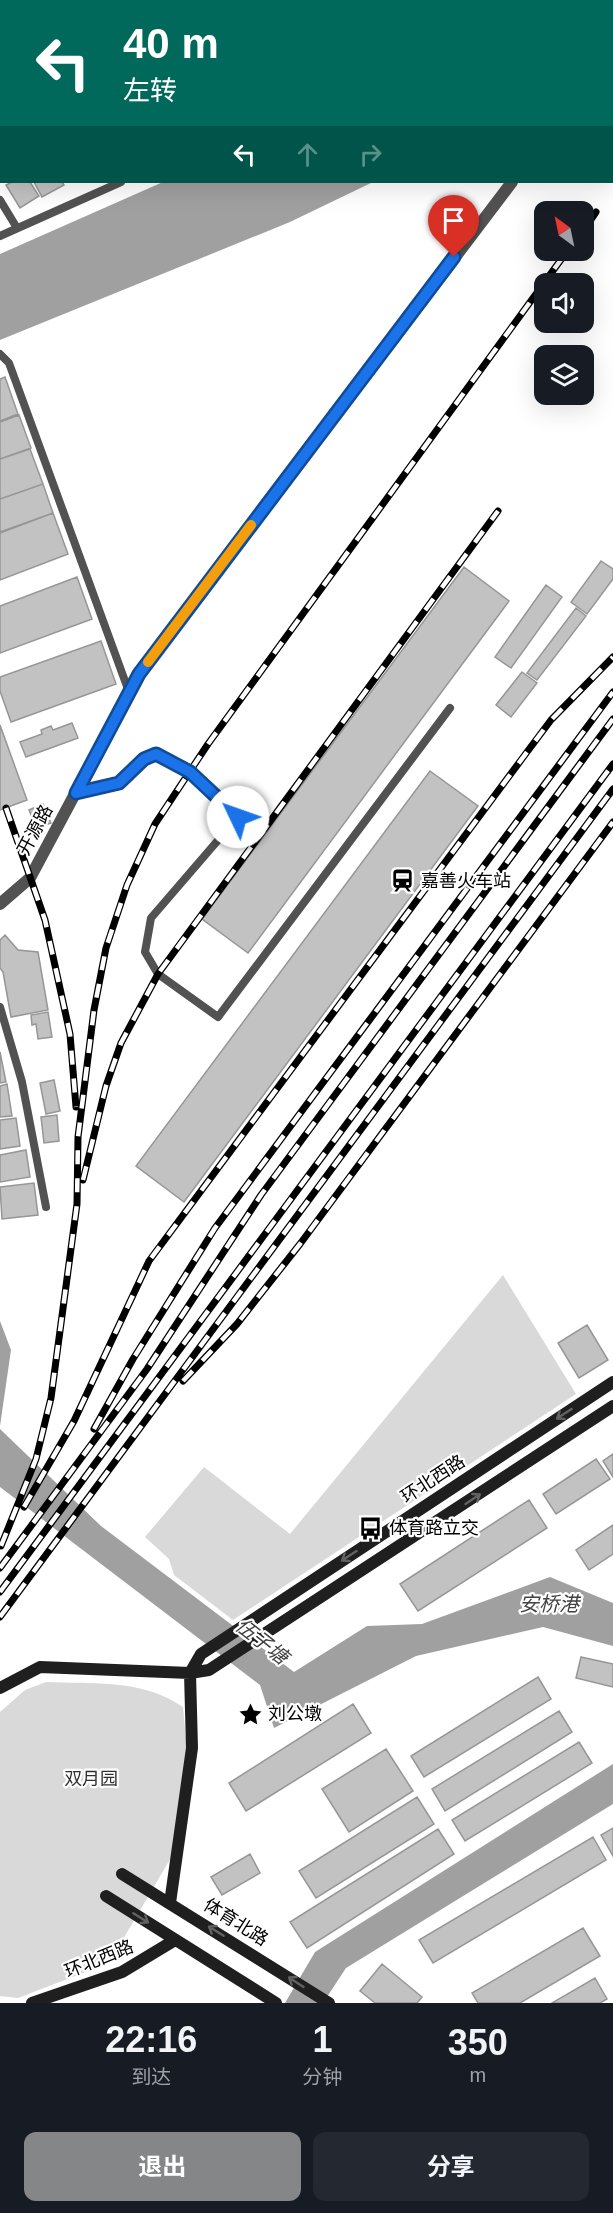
<!DOCTYPE html>
<html lang="zh">
<head>
<meta charset="utf-8">
<style>
	body { margin:0; font-family:Arial,"Noto Sans SC",sans-serif; background:#242831; color:#f1f3f6; height:100vh; display:flex; flex-direction:column; font-size:22px; white-space:nowrap }
	* { box-sizing:border-box; margin:0 }
	p { font-size:20px; color:#9ea1a6 }
	.icon { flex:none; width:33px; height:33px; fill:none; stroke:currentColor; stroke-width:2; stroke-linecap:round; stroke-linejoin:round }
	.map { position:relative; height:2003px; overflow:hidden }
	.sheet { display:flex; flex-direction:column; background:#171b24; flex:1 }
	.sheet>* { flex:none }
	.top-card { position:absolute; left:0px; top:0px; width:614px; height:183px; box-shadow:0 6px 24px #0002; background:#00695c; color:#fff; overflow:hidden }
	.needle { width:39px; rotate:327deg }
	.buttons { position:absolute; left:534px; top:201px; display:grid; gap:12px }
	.buttons a { display:grid; place-items:center; width:60px; height:60px; border-radius:12px; background:#171b24; box-shadow:0 6px 24px #0002; font-size:30px }
	.pin { position:absolute; display:grid; place-items:center; width:51px; height:51px; color:#fff; margin:-62px -26px; border-radius:50% 50% 50% 0; rotate:-45deg; box-shadow:0 0 6px #0007 }
	.pin .icon { rotate:45deg }
	.me { position:absolute; width:66px; margin:-33px; rotate:312deg; stroke-linejoin:round; filter:drop-shadow(0 0 4px #0008) }
	.turn { display:flex; align-items:center; gap:21px; height:126px; padding:0 24px; font-size:27px }
	.turn .icon { width:78px; height:78px; stroke-width:2.5 }
	.turn b { display:block; font-size:42px; line-height:51px }
	.lanes { display:flex; align-items:center; height:57px; padding:0 24px; background:#0003; justify-content:center; gap:30px; direction:ltr }
	.lanes .off { opacity:.35 }
	.eta { display:flex; justify-content:space-evenly; align-items:center; height:102px; text-align:center }
	.eta b { font-size:36px; font-weight:700; line-height:42px }
	.button { display:flex; gap:12px; margin-top:auto; padding:12px 24px }
	.button a { flex:1; height:69px; border-radius:12px; background:#858687; color:#fff; font-size:24px; font-weight:700; line-height:69px; text-align:center }
	.button a+a { background:#242831; color:#f1f3f6 }
	.map>svg:first-child { display:block }
</style>
</head>
<body>
<div class="map">
<svg width="613" height="2003" viewBox="0 0 613 2003">
	<rect width="100%" height="100%" fill="#fff"/>
	<path fill="#d9d9d9" d="M503 1275 576 1394 233 1620 174 1575 169 1559 145 1537 204 1467 290 1534Z
		M46 1682C93 1684 143 1679 183 1707L187 1751 172 1856 109 1963 18 1998 0 1996V1712L25 1690Z"/>
	<path fill="#a0a0a0" d="M417 0H520L415 1Z
		M163 182H373L290 222 0 340V254Z
		M0 1321 11 1350 0 1426Z
		M0 1429 101 1526 294 1672 367 1626 422 1624 550 1577 613 1603V1646L543 1627 416 1656 274 1728 260 1685 0 1487Z
		M613 1764V1804L346 1968 323 2003H285L315 1952Z"/>
	<path fill="#c2c2c2" stroke="#969696" stroke-width="1.5" d="M12 182H30L39 196 20 208 6 185Z
		M34 182H62L64 185 42 197Z
		M5 377 18 414 0 421V379Z
		M19 415 31 448 0 459V422Z
		M30 449 43 484 0 499V459Z
		M43 484 53 513 0 532V499Z
		M53 513 68 554 0 580V533Z
		M601 561 613 569V579L587 614 571 602Z
		M464 567 509 601 248 953 202 919Z
		M77 577 92 619 0 653V606Z
		M546 585 562 597 511 668 495 657Z
		M576 608 586 616 537 680 527 673Z
		M101 641 116 684 11 722 0 691V677Z
		M522 672 537 683 511 717 496 705Z
		M72 723 78 738 26 757 20 742 42 734 41 730 51 726 53 730Z
		M0 725 27 800 0 810Z
		M430 771 478 806 184 1202 136 1166Z
		M43 804 51 823 36 828 29 810Z
		M5 935 18 950 38 952 48 1010 11 1017 3 972 0 968V940Z
		M48 1012 52 1037 38 1039 36 1024 32 1025 31 1015Z
		M0 1052 6 1082 0 1083Z
		M54 1080 60 1111 46 1114 40 1083Z
		M7 1084 12 1116 0 1117V1086Z
		M57 1115 59 1141 44 1143 41 1117Z
		M16 1118 20 1146 0 1149V1120Z
		M26 1150 30 1177 0 1182V1155Z
		M34 1183 38 1215 2 1219 0 1187Z
		M587 1325 608 1360 579 1378 558 1343Z
		M613 1454V1477L603 1461Z
		M596 1459 610 1479 556 1514 543 1494Z
		M529 1500 547 1528 418 1611 400 1584Z
		M613 1525V1554L589 1570 576 1550Z
		M581 1657 613 1664V1687L576 1678Z
		M538 1677 551 1699 424 1777 411 1756Z
		M353 1704 371 1733 246 1811 229 1783Z
		M559 1711 572 1732 445 1811 432 1789Z
		M579 1742 592 1763 465 1841 452 1820Z
		M386 1749 413 1791 349 1832 322 1789Z
		M417 1797 434 1824 316 1898 299 1871Z
		M613 1828V1856L601 1835Z
		M438 1829 454 1854 307 1948 290 1922Z
		M593 1837 606 1860 433 1963 419 1940Z
		M250 1854 260 1873 222 1895 211 1877Z
		M583 1928 600 1956 520 2003H478L472 1993Z
		M382 1964 422 1997 417 2003H375L360 1991Z
		M595 1978 607 1999 600 2003H552Z"/>
	<g fill="none" stroke-linecap="round" stroke-linejoin="round">
		<path stroke="#d9d9d9" stroke-width="12" stroke-dasharray="12 6" stroke-linecap="butt" d="M0 1799 122 1874
			M0 1829 106 1896"/>
		<path stroke="#525252" stroke-width="8" d="M335 0 336 2
			M4 2 7 0
			M394 2 395 0
			M0 200 17 228
			M0 236 121 182
			M0 354 9 363 129 692
			M76 793 119 783 144 759 157 754 190 772 238 817 151 918 145 952 158 974 218 1017 450 708
			M0 1007 22 1082 46 1207"/>
		<path stroke="#525252" stroke-width="12" d="M612 49 613 47
			M0 904 30 878 139 674 512 182"/>
		<path stroke="#1f1f1f" stroke-width="12" d="M0 1688 40 1667 190 1673 209 1670 613 1406
			M122 1874 329 2003
			M106 1896 276 2003
			M170 1903 192 1748 190 1673 201 1654 613 1382
			M32 2003 122 1972 175 1940"/>
		<defs>
			<path id="rail" d="M584 230 596 212
				M6 808 45 920 70 1034 76 1107
				M83 1180 106 1086 121 1043 158 974 498 511
				M183 1381 237 1324 300 1244 613 822
				M94 1429 133 1359 215 1228 613 692
				M24 1507 74 1421 149 1261 530 748 551 720 613 657
				M1 1546 36 1459 51 1398 77 1204 78 1137 94 1010 106 948 127 885 155 824 208 744 568 250
				M0 1568 147 1369 261 1195 613 719
				M0 1592 613 764
				M0 1617 613 789"/>
		</defs>
		<use href="#rail" stroke="#000" stroke-width="7"/>
		<use href="#rail" stroke="#fff" stroke-width="4.5" stroke-dasharray="14" stroke-linecap="butt"/>
	</g>
	<defs><path id="oneway-shaft" d="M-6 0H5M1.5-3L5.5 0L1.5 3" fill="none" stroke-width="1.6" stroke-linecap="round" stroke-linejoin="round" transform="scale(1.5)"/></defs>
	<g stroke="#626262">
		<use href="#oneway-shaft" transform="translate(564 1414) rotate(147)"/>
		<use href="#oneway-shaft" transform="translate(473 1499) rotate(-34)"/>
		<use href="#oneway-shaft" transform="translate(349 1556) rotate(147)"/>
		<use href="#oneway-shaft" transform="translate(141 1918) rotate(32)"/>
		<use href="#oneway-shaft" transform="translate(216 1931) rotate(-148)"/>
		<use href="#oneway-shaft" transform="translate(296 1982) rotate(-147)"/>
	</g>
	<g fill="none" stroke-linecap="round" stroke-linejoin="round">
		<defs>
			<path id="route" d="M238 817 190 772 156 754 144 759 119 783 76 793 139 674 454 257"/>
		</defs>
		<use href="#route" stroke="#114b97" stroke-width="15"/>
		<use href="#route" stroke="#1a73e8" stroke-width="10"/>
		<path stroke="#f59e0b" stroke-width="10" d="M148 662 251 525"/>
	</g>
	<defs>
		<symbol id="station-bare" viewBox="-9 -9 18 18"><path d="M-3-6H3Q5-6 5-4V2Q5 4 3 4L4.5 6H3L1.5 4h-3L-3 6H-4.5L-3 4Q-5 4-5 2V-4Q-5-6-3-6ZM-3.5-4v3h7v-3ZM-3.5 1v1.5H-2V1ZM2 1v1.5H3.5V1Z" fill="#000" stroke="#fff" stroke-width="2.5" paint-order="stroke"/></symbol>
		<symbol id="bus-bare" viewBox="-9 -9 18 18"><path d="M-5-6H5V4H4V6H2V4H-2V6H-4V4H-5ZM-3.5-4V0h7V-4ZM-3.5 1.2v1.5H-2V1.2ZM2 1.2v1.5H3.5V1.2Z" fill="#000" stroke="#fff" stroke-width="2.5" paint-order="stroke"/></symbol>
		<symbol id="sight-bare" viewBox="-9 -9 18 18"><path d="M0-6L1.8-2.2L6-1.7L2.9 1.2L3.7 5.4L0 3.3L-3.7 5.4L-2.9 1.2L-6-1.7L-1.8-2.2Z" fill="#000" stroke="#fff" stroke-width="2.5" paint-order="stroke"/></symbol>
	</defs>
	<g fill-rule="evenodd">
		<use href="#station-bare" x="386" y="864" width="33" height="33"/>
		<use href="#bus-bare" x="354" y="1512" width="33" height="33"/>
		<use href="#sight-bare" x="234" y="1698" width="33" height="33"/>
	</g>
	<g text-anchor="middle" dominant-baseline="central" stroke-width="4.5" stroke-linejoin="round" paint-order="stroke">
		<g font-size="18" fill="#000" stroke="#fff">
			<text transform="translate(35 830) rotate(-62)">开源路</text>
			<text transform="translate(433 1479) rotate(-33)">环北西路</text>
			<text transform="translate(236 1922) rotate(32)">体育北路</text>
			<text transform="translate(99 1959) rotate(-22)">环北西路</text>
		</g>
		<g font-size="18" fill="#000" stroke="#fff" text-anchor="start">
			<text x="421" y="881">嘉善火车站</text>
			<text x="389" y="1528">体育路立交</text>
			<text x="268" y="1714">刘公墩</text>
		</g>
		<g font-size="18" fill="#303030" stroke="#fff">
			<text x="91" y="1779">双月园</text>
		</g>
		<g font-size="20" font-style="italic" fill="#414141" stroke="#fff">
			<text x="549" y="1604">安桥港</text>
			<text transform="translate(262 1641) rotate(38)">伍子塘</text>
		</g>
	</g>
</svg>
<div class="buttons">
<a><svg class="needle" viewBox="-14 -14 28 28"><path d="M0-13l5 13h-10z" fill="#e53935"/><path d="M0 13l5-13h-10z" fill="#9ea1a6"/></svg></a>
<a><svg class="icon" aria-label="sound" viewBox="0 0 24 24"><path d="M4 9h4l5-4v14l-5-4H4zM17 9q2 3 0 6"/></svg></a>
<a><svg class="icon" aria-label="layers" viewBox="0 0 24 24"><path d="M12 4l9 5-9 5-9-5zM3 14l9 5 9-5"/></svg></a>
</div>
<div class="pin" style="left:454px;top:257px;background:#d93025"><svg class="icon" aria-label="arrive" viewBox="0 0 24 24"><path d="M6 21V4h12l-3 4 3 4H6"/></svg></div>
<svg class="me" style="left:238px;top:817px" viewBox="-20 -20 40 40"><circle r="19" fill="#fff"/><path d="M0-13L10 11 0 6-10 11z" fill="#1a73e8"/></svg>
<div class="top-card">
<div class="turn"><svg class="icon" aria-label="left" viewBox="0 0 24 24"><path d="M17 20v-9H6M10 6l-5 5 5 5"/></svg><div><b>40 m</b>左转</div></div>
<div class="lanes"><svg class="icon" aria-label="left" viewBox="0 0 24 24"><path d="M17 20v-9H6M10 6l-5 5 5 5"/></svg><svg class="icon off" aria-label="ahead" viewBox="0 0 24 24"><path d="M12 20V5M6 11l6-6 6 6"/></svg><svg class="icon off" aria-label="right" viewBox="0 0 24 24"><path d="M7 20v-9h11M14 6l5 5-5 5"/></svg></div>
</div>
</div>
<section class="sheet">
<div class="eta">
<div><b>22:16</b><p>到达</p></div>
<div><b>1</b><p>分钟</p></div>
<div><b>350</b><p>m</p></div>
</div>
<div class="button"><a>退出</a><a>分享</a></div>
</section>
</body>
</html>
